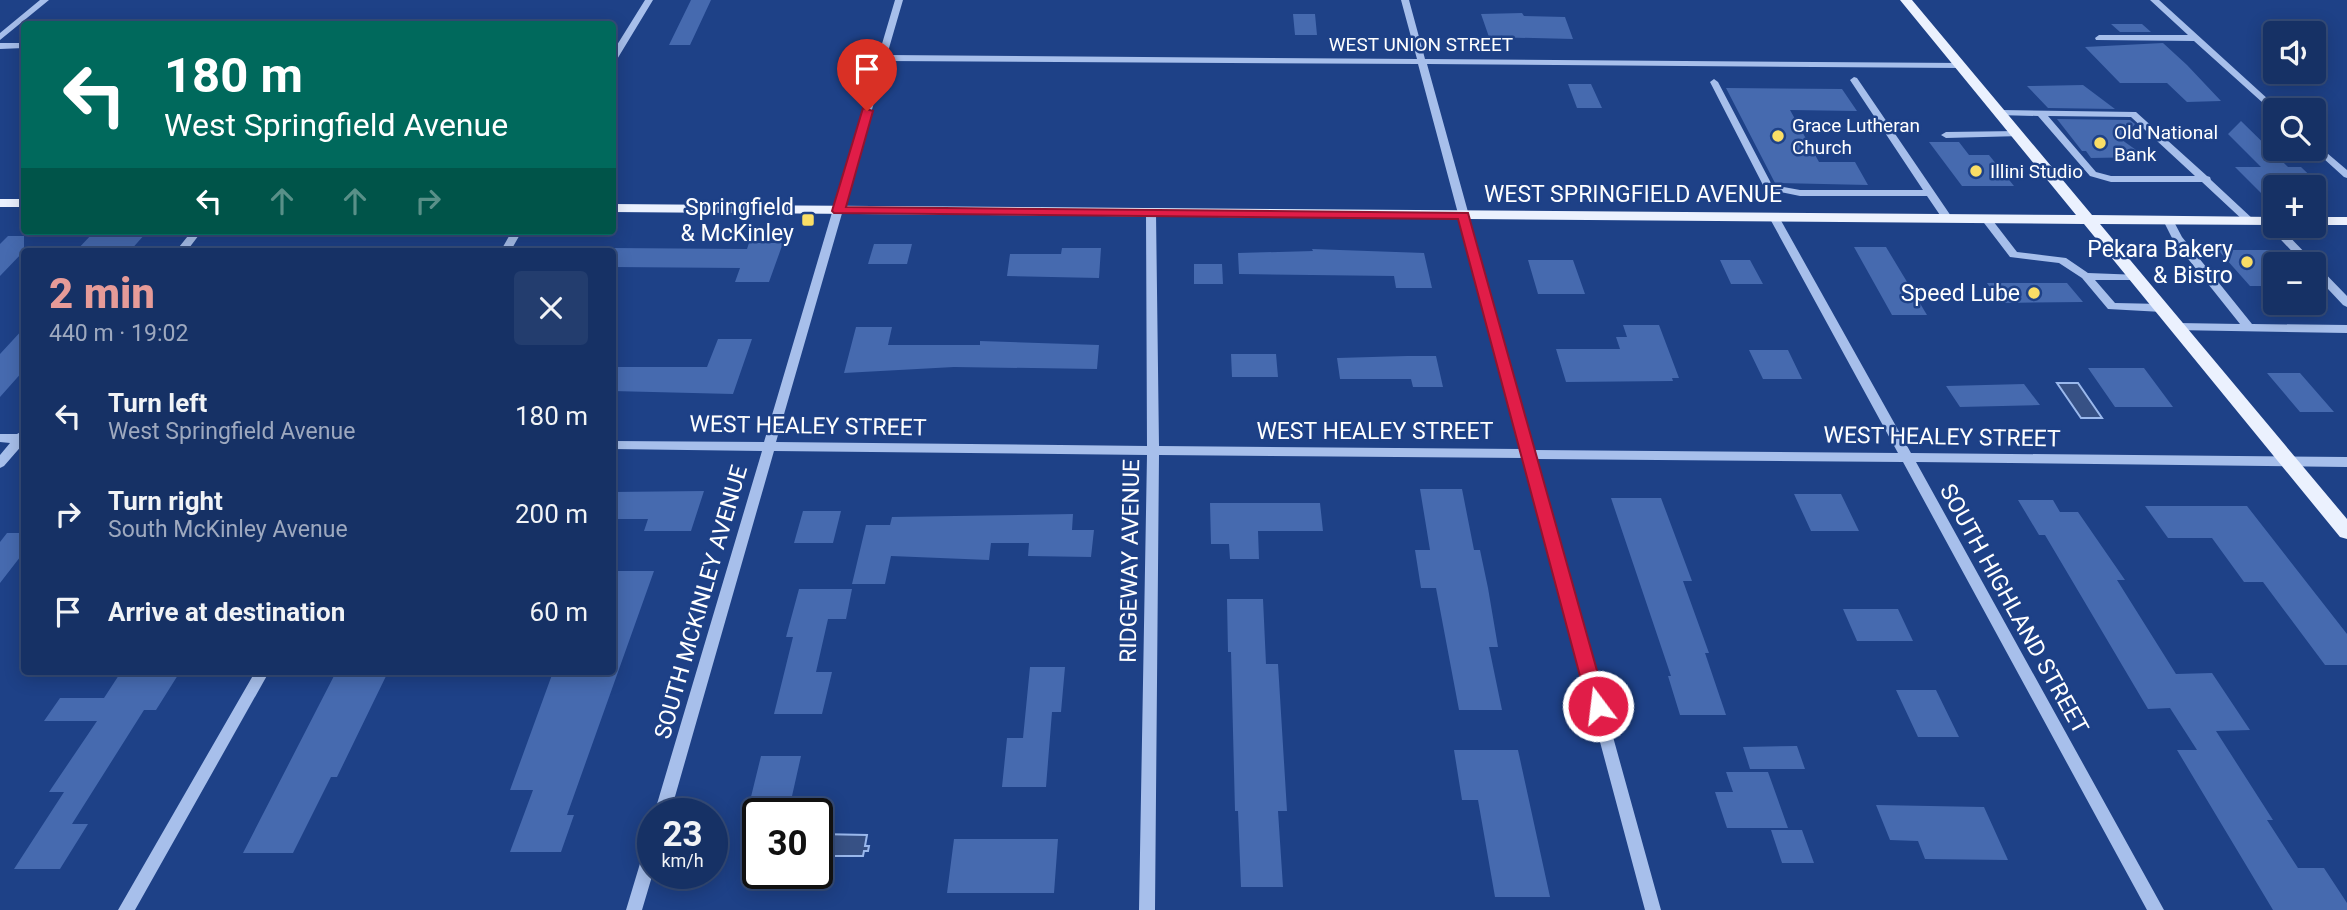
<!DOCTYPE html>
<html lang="en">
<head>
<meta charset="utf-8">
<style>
	body { margin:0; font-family:Roboto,sans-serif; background:#233d6e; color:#f1f3f6; height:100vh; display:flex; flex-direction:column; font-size:26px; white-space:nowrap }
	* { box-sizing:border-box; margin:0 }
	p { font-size:23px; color:#9ea9bf }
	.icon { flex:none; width:38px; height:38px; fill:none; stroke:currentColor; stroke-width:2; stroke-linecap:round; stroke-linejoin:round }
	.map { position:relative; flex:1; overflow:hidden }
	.drawer { position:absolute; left:21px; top:248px; width:595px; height:427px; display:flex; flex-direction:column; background:#163165; border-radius:7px; box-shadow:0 4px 18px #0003,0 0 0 2px #354c79 }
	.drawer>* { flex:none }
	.guide { position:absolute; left:21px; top:21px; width:595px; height:214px; border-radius:7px; box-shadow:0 4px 18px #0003,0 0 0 2px #354c79; background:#00695c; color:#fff; overflow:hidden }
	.controls { position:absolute; left:2263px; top:21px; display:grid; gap:14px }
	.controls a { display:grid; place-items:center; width:63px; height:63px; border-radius:7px; background:#163165; box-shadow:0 4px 18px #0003,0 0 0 2px #354c79; font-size:35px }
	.speed { position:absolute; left:637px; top:798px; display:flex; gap:14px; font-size:35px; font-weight:700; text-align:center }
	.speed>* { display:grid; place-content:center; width:91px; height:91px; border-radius:50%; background:#163165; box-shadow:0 4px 18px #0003,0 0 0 2px #354c79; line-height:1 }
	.speed small { font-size:18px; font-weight:400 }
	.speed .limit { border:4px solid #111; border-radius:10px; background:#fff; color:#111 }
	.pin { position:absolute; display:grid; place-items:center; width:60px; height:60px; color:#fff; margin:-72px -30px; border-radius:50% 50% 50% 0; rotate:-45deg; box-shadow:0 0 7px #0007 }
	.pin .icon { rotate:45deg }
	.me { position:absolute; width:77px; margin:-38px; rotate:345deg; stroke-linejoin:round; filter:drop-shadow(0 0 5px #0008) }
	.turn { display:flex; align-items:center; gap:24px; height:147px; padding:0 28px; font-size:32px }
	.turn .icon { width:91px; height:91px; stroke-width:2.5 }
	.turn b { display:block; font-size:49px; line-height:60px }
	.lanes { display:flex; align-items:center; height:66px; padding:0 28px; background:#0003; justify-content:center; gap:35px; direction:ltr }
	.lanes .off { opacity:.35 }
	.round { display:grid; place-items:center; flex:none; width:74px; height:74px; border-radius:7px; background:#233d6e }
	.summary { display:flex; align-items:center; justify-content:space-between; height:119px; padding:0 28px }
	h1 { font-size:42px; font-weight:800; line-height:52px; color:#e69b98 }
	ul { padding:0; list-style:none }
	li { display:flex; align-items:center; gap:21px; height:98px; padding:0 28px }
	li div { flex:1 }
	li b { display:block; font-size:26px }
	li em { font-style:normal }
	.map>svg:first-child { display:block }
</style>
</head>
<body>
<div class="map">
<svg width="2347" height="910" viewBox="0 0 2347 910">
	<rect width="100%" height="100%" fill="#1e4187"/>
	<path fill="#375185" stroke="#9ab8ec" stroke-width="2" d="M2057 383H2078L2102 418H2081Z
		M819 834 867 835 865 846H869L868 851H864L863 856H817Z"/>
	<path fill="#466aaf" d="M691 0H711L690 45H669Z
		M1522 13 1524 16 1565 17 1573 39 1489 37 1481 14Z
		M1293 14H1315L1317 35H1295Z
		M2111 24H2142L2151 32H2120Z
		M2163 43 2187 65 2221 101 2187 102 2167 83H2120L2085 47Z
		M1568 84H1591L1602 108H1577Z
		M2083 85 2115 109 2048 108 2027 86Z
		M1726 88 1842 89 1857 111 1790 110 1819 162H1855L1868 185 1775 183Z
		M2057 119 2130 120 2135 124 2122 140 2146 157 2091 158 2086 151H2082Z
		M2241 121 2288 167H2301L2322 187H2275V207L2235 167H2261L2228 134Z
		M1929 142H1959L1969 155H1989L2014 186H1962Z
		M93 233H146L129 252H75Z
		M8 236H24V251L0 276V244Z
		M749 243H783L769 282H735L740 268 612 267V248L747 249Z
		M874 244H912L907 264H868Z
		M1854 247H1886L1927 315H1892Z
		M1062 248H1101L1099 278 1007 276 1010 254H1061Z
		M1312 249 1424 253 1432 288H1396L1394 276 1239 274 1238 253 1313 251Z
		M2218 250H2275V286H2250Z
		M1528 260H1573L1585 294H1538Z
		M1720 260H1750L1763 284H1731Z
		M1194 264H1222L1223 284H1194Z
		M1987 283H2067L2083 302 2001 303Z
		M1623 325H1659L1679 378H1672L1673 381 1566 382 1556 349H1620L1616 337H1627Z
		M856 327H892L888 345H980V341L1099 345 1097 369 954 367 844 373Z
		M24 328V370L0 397V354Z
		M718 339H752L733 394 612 391V367H707Z
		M1749 350H1788L1802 379H1763Z
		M1231 354H1276L1278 377H1232Z
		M1407 356H1436L1443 387H1413L1411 379H1340L1337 358Z
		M2088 368H2144L2173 407H2115Z
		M2267 373H2300L2334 412H2300Z
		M2024 384 2040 405 1960 407 1946 386Z
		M1420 489H1462L1474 550H1480L1488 588 1498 647H1489L1502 710H1459L1436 588H1421L1415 550H1430Z
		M704 491 691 531H644L648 519H612V492Z
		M1794 494H1841L1859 531H1811Z
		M1611 498H1661L1692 581H1683L1709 653H1705L1726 715H1680L1668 676H1671Z
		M2018 500H2053L2060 512H2078L2125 580H2117L2176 674 2212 673 2250 730 2216 731 2273 820H2267L2298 868H2324L2347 903V910H2273L2177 750H2197L2170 708 2148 709 2045 535H2039Z
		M1210 503H1320L1323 531H1258L1259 559H1230L1229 544H1211Z
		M2145 506H2247L2347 634V665H2325L2263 582H2244L2212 538H2168Z
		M803 511H841L833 543H794Z
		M1073 514 1072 530H1094L1091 557 1028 556 1029 543H991L989 560 891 556 885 584H852L866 525H890L892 517Z
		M7 533H24V552L0 583V542Z
		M612 571H654L567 815H574L561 852H510L533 790H510L553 672H612Z
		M799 589H852L846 619H828L816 672H832L822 714H774L793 637H786Z
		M1227 599H1263L1266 664H1278L1287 811H1278L1283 887H1241L1238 811H1235L1231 652H1228Z
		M1843 609H1898L1913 641H1857Z
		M1030 667H1065L1061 712H1052L1046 787H1002L1007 738H1023Z
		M336 672H388L337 777H331L293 853H243Z
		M119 675H178L156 710H144L72 824H88L60 869H14L64 792H49L97 721H44L60 698H104Z
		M1896 690H1936L1959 737H1918Z
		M1797 746 1805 769H1750L1743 747Z
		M1454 750H1518L1550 897H1495L1478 800H1462Z
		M761 756H801L790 805H749Z
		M1726 772H1768L1788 828H1727L1715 792H1733Z
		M1876 805 1984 807 2008 860 1925 859 1918 841 1890 840Z
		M1771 830H1802L1814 863H1782Z
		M954 839H1058L1054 893H947Z"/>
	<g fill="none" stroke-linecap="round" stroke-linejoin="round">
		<path fill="#a7bfeb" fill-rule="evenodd" d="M40 0H49L0 40V33Z
			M645 0H653L616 61 612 63V53Z
			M895 0H903L887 55 1417 59 1401 0H1409L1425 59 1962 63V67L1959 68 1427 64 1534 450 1898 453 1769 217 1774 214 1779 217 1911 453 2347 457V467L1916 462 2164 910H2147L1903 462 1536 459 1661 910H1645L1524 458 1159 455 1155 910H1139L1147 455 774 451 670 814H654L762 451 612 449V441L764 442ZM886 61 1418 64 1521 449 1159 446 1156 213 1151 210 1146 213 1147 446 776 442Z
			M2150 0H2159L2280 110 2273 112 2194 41 2096 40 2095 38 2099 35H2188Z
			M0 43H24V48L0 49Z
			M1854 77 1857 78 1953 219 1952 221H1944L1927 196H1800L1765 189 1710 82 1714 79 1718 82 1772 185 1800 190H1923L1850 80Z
			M2000 110 2136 112 2207 176 2210 177 2211 180 2254 220 2253 222H2245L2202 182H2111L2090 176 2038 116 1997 115V111ZM2048 116 2131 117 2195 176H2111L2096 172Z
			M2018 131 2023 134 2021 136 1946 138 1941 135 1946 132Z
			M2314 142 2347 170V178L2344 177 2313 149Z
			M1986 216 1990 217 2017 252 2066 258 2088 273 2140 275 2141 277 2140 279 2136 280H2095L2115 303 2162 304 2167 308 2162 312 2108 309 2082 278 2059 263 2010 257 1981 219Z
			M2168 217 2172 218 2182 237 2252 324 2347 325V333L2174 330 2172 327 2174 324 2178 323 2240 324 2173 240 2163 220Z
			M2268 217 2275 221V226H2279L2347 296V307L2343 305 2314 274V264H2304L2264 222V218Z
			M192 231H202L186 252H175Z
			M512 231H522L510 252H500Z
			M24 430V443L4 466 0 468V455L10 443 0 442V434H17Z
			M255 672H269L135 910H118Z
			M653 840V873L642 910H626L645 847 647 842Z"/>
		<path fill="#ebf1fe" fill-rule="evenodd" d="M1900 0H1912L2092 215 2275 217V225L2100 224 2347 519V539L2340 537 2084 224 612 212V204L2076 215Z
			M0 199H24V207H0Z
			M2314 217H2347V225H2314Z"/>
	</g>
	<path fill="#e11d48" stroke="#92132f" stroke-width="2" d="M863 108 873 111 846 207 1468 213 1607 706 1604 712H1591L1588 706 1458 219 834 213 832 211Z"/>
	<g fill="#fade66" stroke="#1e4187" stroke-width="2.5">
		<circle cx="1778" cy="136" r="7"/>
		<circle cx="2100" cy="143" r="7"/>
		<circle cx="1976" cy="171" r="7"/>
		<rect x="801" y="213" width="14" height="14" rx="3.5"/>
		<circle cx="2247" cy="262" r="7"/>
		<circle cx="2034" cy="293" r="7"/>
	</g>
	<g text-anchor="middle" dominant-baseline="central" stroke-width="5" stroke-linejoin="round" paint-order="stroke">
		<g font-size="19" fill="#fff" stroke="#1e4187">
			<text x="1421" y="44">WEST UNION STREET</text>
		</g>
		<g font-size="19" fill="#fff" stroke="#1e4187" text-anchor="start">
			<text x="1792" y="125">Grace Lutheran<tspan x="1792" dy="22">Church</tspan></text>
			<text x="2114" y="132">Old National<tspan x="2114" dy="22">Bank</tspan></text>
			<text x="1990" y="171">Illini Studio</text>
		</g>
		<g font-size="23" fill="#fff" stroke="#1e4187">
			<text x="1633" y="194">WEST SPRINGFIELD AVENUE</text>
			<text transform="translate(808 426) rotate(1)">WEST HEALEY STREET</text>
			<text x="1375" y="431">WEST HEALEY STREET</text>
			<text transform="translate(1942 437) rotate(1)">WEST HEALEY STREET</text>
			<text transform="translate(1130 561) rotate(-89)">RIDGEWAY AVENUE</text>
			<text transform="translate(701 602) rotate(-74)">SOUTH MCKINLEY AVENUE</text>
			<text transform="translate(2014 609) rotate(61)">SOUTH HIGHLAND STREET</text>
		</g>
		<g font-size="23" fill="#fff" stroke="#1e4187" text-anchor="end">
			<text x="794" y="207">Springfield<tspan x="794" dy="26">&amp; McKinley</tspan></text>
			<text x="2233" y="249">Pekara Bakery<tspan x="2233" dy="26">&amp; Bistro</tspan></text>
			<text x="2020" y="293">Speed Lube</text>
		</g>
	</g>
</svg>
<div class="controls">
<a><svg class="icon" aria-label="sound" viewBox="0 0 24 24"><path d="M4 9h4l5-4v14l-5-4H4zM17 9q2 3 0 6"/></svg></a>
<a><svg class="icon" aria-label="search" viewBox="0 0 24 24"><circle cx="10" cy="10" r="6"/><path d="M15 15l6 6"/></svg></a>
<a>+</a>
<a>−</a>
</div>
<div class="speed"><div>23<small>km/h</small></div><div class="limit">30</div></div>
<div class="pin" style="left:867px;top:111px;background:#d93025"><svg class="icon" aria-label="arrive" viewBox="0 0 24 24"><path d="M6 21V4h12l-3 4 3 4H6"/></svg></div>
<svg class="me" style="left:1598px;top:706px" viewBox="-20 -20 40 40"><circle r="17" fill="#e11d48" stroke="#fff" stroke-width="3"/><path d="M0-11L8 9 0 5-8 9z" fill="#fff"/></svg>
<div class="guide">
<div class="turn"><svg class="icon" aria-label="left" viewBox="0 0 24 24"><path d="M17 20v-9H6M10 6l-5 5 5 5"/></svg><div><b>180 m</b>West Springfield Avenue</div></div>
<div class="lanes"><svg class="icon" aria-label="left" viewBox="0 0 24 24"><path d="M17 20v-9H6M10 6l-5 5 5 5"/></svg><svg class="icon off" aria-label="ahead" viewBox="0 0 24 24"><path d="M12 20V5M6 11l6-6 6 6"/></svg><svg class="icon off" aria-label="ahead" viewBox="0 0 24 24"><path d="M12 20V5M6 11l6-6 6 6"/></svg><svg class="icon off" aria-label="right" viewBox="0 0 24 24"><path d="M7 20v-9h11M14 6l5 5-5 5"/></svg></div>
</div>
<section class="drawer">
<div class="summary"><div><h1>2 min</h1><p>440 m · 19:02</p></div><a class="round"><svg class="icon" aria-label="close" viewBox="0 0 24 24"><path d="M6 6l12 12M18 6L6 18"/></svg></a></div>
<ul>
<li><svg class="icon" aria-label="left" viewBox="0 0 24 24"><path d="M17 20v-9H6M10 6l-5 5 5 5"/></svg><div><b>Turn left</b><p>West Springfield Avenue</p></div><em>180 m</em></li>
<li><svg class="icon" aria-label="right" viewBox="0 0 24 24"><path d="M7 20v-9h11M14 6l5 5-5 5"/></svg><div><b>Turn right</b><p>South McKinley Avenue</p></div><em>200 m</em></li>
<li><svg class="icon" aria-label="arrive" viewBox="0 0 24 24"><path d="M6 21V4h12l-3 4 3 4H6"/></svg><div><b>Arrive at destination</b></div><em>60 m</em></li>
</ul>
</section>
</div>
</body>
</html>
